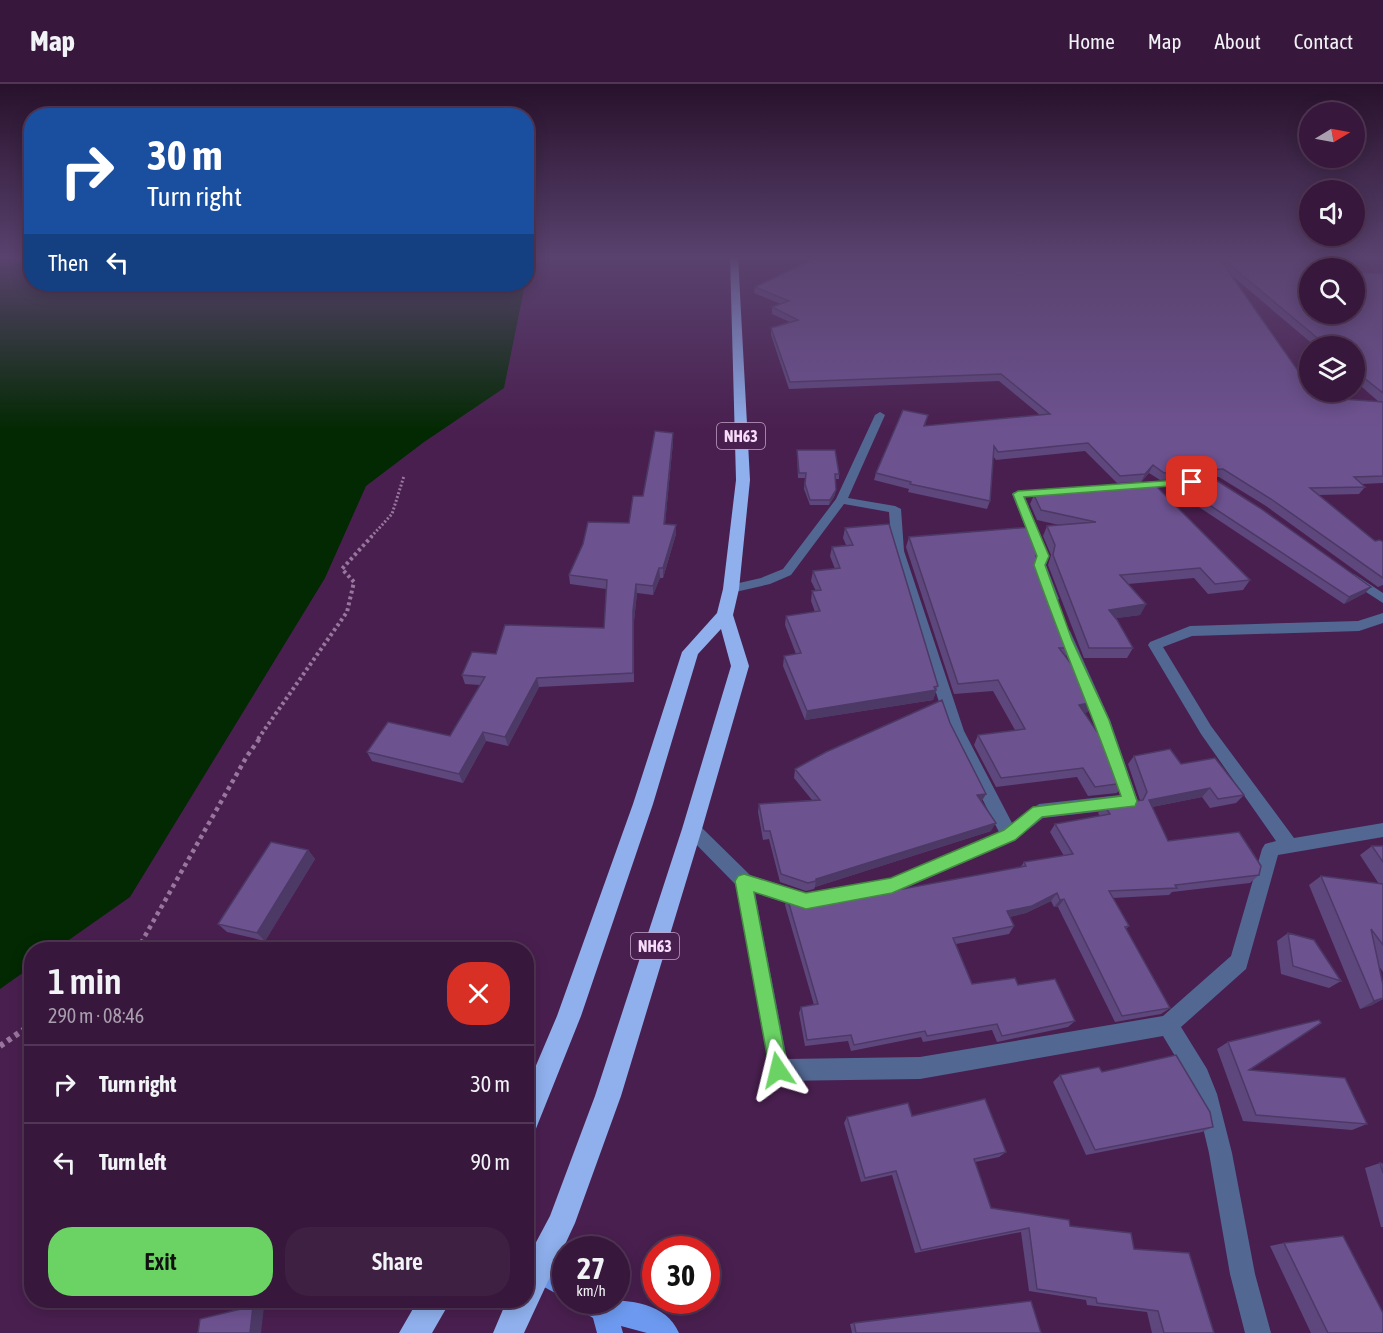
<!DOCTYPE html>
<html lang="en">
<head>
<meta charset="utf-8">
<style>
	body { margin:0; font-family:"Asap Condensed",sans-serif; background:#3e2042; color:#f1f3f6; height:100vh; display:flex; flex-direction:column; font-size:22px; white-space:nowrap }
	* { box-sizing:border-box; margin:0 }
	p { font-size:20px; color:#aa9faf }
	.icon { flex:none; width:33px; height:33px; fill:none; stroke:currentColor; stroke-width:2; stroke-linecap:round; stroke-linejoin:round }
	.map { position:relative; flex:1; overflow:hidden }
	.sheet { position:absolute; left:24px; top:858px; width:510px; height:366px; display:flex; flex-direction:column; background:#37173b; border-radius:24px; box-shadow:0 3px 15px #0003,0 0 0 2px #513655 }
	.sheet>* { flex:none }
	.top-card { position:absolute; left:24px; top:24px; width:510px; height:183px; border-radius:24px; box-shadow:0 3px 15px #0003,0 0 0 2px #513655; background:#1a4fa0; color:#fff; overflow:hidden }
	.needle { width:39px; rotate:80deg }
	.fabs { position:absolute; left:1299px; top:18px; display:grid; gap:12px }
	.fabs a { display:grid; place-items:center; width:66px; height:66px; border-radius:50%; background:#37173b; box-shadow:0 3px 15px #0003,0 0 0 2px #513655; font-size:30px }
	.speed { position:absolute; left:552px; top:1152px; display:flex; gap:12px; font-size:30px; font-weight:700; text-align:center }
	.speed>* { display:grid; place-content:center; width:78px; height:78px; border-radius:50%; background:#37173b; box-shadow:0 3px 15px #0003,0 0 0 2px #513655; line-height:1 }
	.speed small { font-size:15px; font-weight:400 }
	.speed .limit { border:9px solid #d22; background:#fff; color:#111 }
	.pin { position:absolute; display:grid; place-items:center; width:51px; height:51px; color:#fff; margin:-26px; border-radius:12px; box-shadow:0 3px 9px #0006 }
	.me { position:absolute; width:66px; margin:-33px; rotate:350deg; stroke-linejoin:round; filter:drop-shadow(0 0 4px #0008) }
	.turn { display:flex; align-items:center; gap:21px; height:126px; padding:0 24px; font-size:27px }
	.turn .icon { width:78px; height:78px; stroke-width:2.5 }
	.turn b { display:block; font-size:42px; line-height:51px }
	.then { display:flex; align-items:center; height:57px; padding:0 24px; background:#0003; gap:12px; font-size:22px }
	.round { display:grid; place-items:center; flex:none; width:63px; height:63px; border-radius:24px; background:#3e2042 }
	.summary { display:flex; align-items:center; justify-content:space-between; height:102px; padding:0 24px }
	h1 { font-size:36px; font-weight:600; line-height:45px }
	.cta { display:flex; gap:12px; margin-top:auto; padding:12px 24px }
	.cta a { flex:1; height:69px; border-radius:24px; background:#6ad364; color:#111; font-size:24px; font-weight:600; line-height:69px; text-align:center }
	.cta a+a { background:#3e2042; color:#f1f3f6 }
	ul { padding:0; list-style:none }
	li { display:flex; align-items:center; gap:18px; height:78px; padding:0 24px; border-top:2px solid #513655 }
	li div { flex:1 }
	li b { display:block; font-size:22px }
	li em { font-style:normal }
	header { display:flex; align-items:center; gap:36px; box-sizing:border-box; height:84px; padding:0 30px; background:#37173b; border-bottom:2px solid #513655 }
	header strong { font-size:28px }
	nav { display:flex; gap:33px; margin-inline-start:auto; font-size:21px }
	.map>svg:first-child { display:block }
</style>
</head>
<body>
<header>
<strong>Map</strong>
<nav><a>Home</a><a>Map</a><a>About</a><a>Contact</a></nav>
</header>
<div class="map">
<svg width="1383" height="1249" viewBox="0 0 1383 1249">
	<rect width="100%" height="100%" fill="#491f4f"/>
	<path fill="#022901" d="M0 172H31L32 200H525L504 304 424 358 366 402 325 494 130 813 56 865 32 866 31 883 0 905Z"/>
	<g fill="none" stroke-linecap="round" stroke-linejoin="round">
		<path stroke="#98769d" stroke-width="3" stroke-dasharray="2 2" stroke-linecap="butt" d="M371 453 392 430 404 392"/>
		<path stroke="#98769d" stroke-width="4" stroke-dasharray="3 3" stroke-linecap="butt" d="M258 655 347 528 354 498 342 485 372 452"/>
		<path stroke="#98769d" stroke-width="4.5" stroke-dasharray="4 4" stroke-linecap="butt" d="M137 866 247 672 260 654"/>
		<path stroke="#98769d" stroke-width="6" stroke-dasharray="4.5 4.5" stroke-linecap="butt" d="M0 962 32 940"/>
		<path fill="#526892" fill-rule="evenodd" d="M880 328 885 331 848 414 895 422 901 425 904 467 964 647 1012 739 1039 720 1120 711 1094 636 1056 547 1063 542 1070 547 1110 636 1138 717 1136 722 1130 724 1043 734 1015 756 892 810 806 825 755 809 787 975 920 973 1163 932 1231 872 1262 765 1265 760 1276 757 1201 650 1148 561 1150 558 1190 542 1358 537 1383 529V539L1359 547 1192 552 1163 563 1211 642 1294 754 1383 739V753L1278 771 1246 885 1181 943 1207 985 1217 1010 1232 1069 1255 1190 1271 1249H1245L1230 1190 1209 1069 1195 1010 1187 992 1163 952 920 995 778 997 771 993 736 801 686 750 683 745 686 740 692 738 698 740 750 791 806 809 891 794 999 748 948 647 892 467 889 428 844 420 791 491 770 500 731 509 725 505 726 502 761 494 783 485 836 415 875 331Z
			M1195 395 1201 398 1199 400 1025 413 1049 472 1046 481 1059 515 1052 519 1047 518 1034 481 1037 472 1012 410 1014 408Z
			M1354 490 1383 509V519L1349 497 1348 494Z"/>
		<path fill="#6d9af0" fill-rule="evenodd" d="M534 1172 566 1189V1215L526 1193V1175Z
			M576 1216C609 1216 663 1211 679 1249H647L621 1242 623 1249H597L593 1234 579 1225Z"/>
		<path fill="#8fb0ed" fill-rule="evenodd" d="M730 172H738L750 396 739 505 733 531 749 582 702 745 621 1012 575 1139 524 1249H493L507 1216H526V1177L550 1132 595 1012 682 745 731 582 721 545 698 570 653 720 581 932 535 1047 526 1051V1005L557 932 633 720 682 568 717 529 723 505 736 396Z
			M418 1216H451L432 1249H399Z"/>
	</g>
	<path fill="#5e477c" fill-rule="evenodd" d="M1291 172 1314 184 1383 190V399L1362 400 1365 403 1359 410 1319 411 1375 457 1383 458V501L1378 503 1266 422 1219 393 1160 396 1149 389 1141 398 1117 399 1085 367 996 376 993 372 990 417 987 425 908 408 909 405 874 396 876 389 926 338 925 342 1040 331 999 297 789 305 771 251V244L790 238 772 230V223L781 220 754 209 755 203ZM1230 190 1315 262H1354V296L1379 318 1316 313Z
		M673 349V358L665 440 676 441V450L663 494H660L653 511 637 509 634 537V598L539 603 508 662 486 657 463 699 372 677 367 668 450 652 480 601 465 600 462 591 496 570 604 544 606 505 570 500 569 491 629 439 643 412Z
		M797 366 839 390V395H836L835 411 829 421H810L804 405 805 394H798L797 371Z
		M1176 399 1365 509 1344 520 1172 405Z
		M1034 411 1250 496 1243 506 1208 510 1194 494 1128 500 1146 520 1140 531 1116 534 1133 564 1127 574H1084L1048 481 1051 471 1043 452 1047 442 1059 441 1037 436 1030 420Z
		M845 444 938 602 933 616 805 636 783 582 784 572 796 570 785 541 786 532 815 528 811 517 812 507H816L811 497 813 487 835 485 830 472 832 463 846 461 843 454Z
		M909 453 1036 472 1070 564 1065 573 1088 628 1084 629 1124 699 1117 709 1088 712 1077 693 996 703 974 661 978 651 1015 646 993 607 954 610 906 463Z
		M950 639 986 710 981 718 991 747 815 803 814 805 806 807 780 798 769 755 763 756 758 728 759 720 812 716 794 694 795 685Z
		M1134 672 1181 680 1244 711 1236 719 1210 724 1202 713 1152 723 1168 757 1259 791 1250 799 1172 808 1169 811 1113 814 1129 842 1126 845 1170 924 1161 930 1115 938 1058 823H1054L1051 817 1026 829 1009 833 1014 842 1009 850 956 860 972 900 1018 901 1075 937 1068 943 997 958 992 946 923 958 921 953 851 967 848 957 805 962 799 929 801 923 814 921 785 821 787 813 807 820H822L1020 784 1024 778 1064 772 1050 748 1055 740 1100 732 1098 729 1104 721 1140 716 1128 680Z
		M1372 762H1383V888L1379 882 1383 901V915L1372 921 1360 925 1309 801 1321 792 1379 800 1360 771Z
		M308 766 315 775 265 857 227 848 218 840Z
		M1288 849 1341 897 1329 904 1281 890 1277 857Z
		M1228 958 1249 986 1367 1040 1352 1046 1243 1037 1217 965Z
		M1102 988 1213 1043 1202 1048 1086 1071 1053 998 1060 991Z
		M912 1032 1006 1068 999 1073 975 1078 991 1124 1070 1142 1134 1165 1214 1249H1152L1147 1228 1087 1221 1086 1216 1029 1207 1021 1148 915 1169 892 1091 861 1098 844 1039 847 1033Z
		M1380 1079 1383 1080V1143H1381L1365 1084Z
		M1284 1159 1383 1249H1311L1270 1162Z
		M854 1239 1041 1249H852L850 1240Z"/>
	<path fill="#4c3965" d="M673 349V358L664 450V440Z
		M1153 381 1149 389 1141 398 1145 390Z
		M836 406 835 411 829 421 830 416Z
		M676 441V450L663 494V484Z
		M659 484 660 494 653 511V502Z
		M636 500 637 509 634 537V598L633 527Z
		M1371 503 1365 509 1344 520 1349 513Z
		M1146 520 1140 531 1104 536 1109 526Z
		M537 594 539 603 508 662 505 653Z
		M936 606 933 616 805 636 807 627Z
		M1094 618 1088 628 1073 631 1079 621Z
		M483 648 486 657 463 699 459 690Z
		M1210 704 1202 713 1142 725 1149 716Z
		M986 710 981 718 977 711Z
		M996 739 991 747 815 803 816 795Z
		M308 766 315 775 265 857 257 849Z
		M1057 809 1051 817 1026 829 1002 835 1007 827Z
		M1064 815 1058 823H1054L1060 816Z
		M1383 914 1372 921 1360 925 1374 917Z
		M253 1222 264 1223 261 1249H250Z"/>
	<path fill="#6d5290" stroke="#4c3965" stroke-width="1.5" d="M820 172H1291L1314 184H1310V230H1354V188L1383 190V309L1354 286V262H1327L1224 176 1222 178 1310 304V308H1312L1316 313 1383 318V392L1354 393 1365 403 1310 404 1375 457 1380 456 1383 458V494L1271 415 1223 385 1164 389 1153 381 1145 390 1120 392 1088 359 998 368 994 362 990 417 910 400 911 398 876 389 903 326 928 331 924 342 1050 330 1001 290 790 298 771 244 798 236 772 223 789 217 755 203Z
		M655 347 673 349 664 440 676 441 663 484H659L653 502 636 500 633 527V589L537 594 505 653 483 648 459 690 367 668 388 638 450 652 485 593 462 591 472 568 496 570 505 541 604 544 607 496 569 491 583 460 588 438 629 439 633 412H643Z
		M797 366H835L839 390H835L836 406 830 416H810L805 400 806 389H799Z
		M1216 396 1260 424 1371 503 1349 513 1176 399Z
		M1152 398 1250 496 1215 500 1200 484 1120 491 1146 520 1109 526 1117 536 1133 564H1089L1053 471 1055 461 1047 442 1096 438 1041 426 1034 411Z
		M889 440 938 602 934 603 936 606 807 627 784 572 801 569 786 532 820 527 812 507 821 506 813 487 840 484 832 463 853 461 845 444Z
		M1031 443 1039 462 1036 472 1070 564H1059L1085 598 1094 618 1079 621 1115 674 1124 699 1095 703 1083 684 1001 694 978 651 1025 645 998 596 958 600 909 453Z
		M942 616 950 639 986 710 977 711 996 739 816 795V797L808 799 781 790 770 747H764L759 720 820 716 795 685 826 668Z
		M1170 665 1181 680 1215 674 1244 711 1218 715 1210 704 1149 716 1168 757 1239 748 1261 782 1259 791 1175 801 1177 804 1109 807 1129 842 1125 843 1170 924 1122 932 1064 815 1060 816 1057 809 1032 822 1007 827 1014 842 953 854 972 900 1015 894 1018 901 1055 895 1075 937 1002 952 997 940 927 952 925 947 854 961 851 951 807 956 801 923 818 920 787 813 807 820 821 817 822 820 1026 782 1024 778 1073 770 1055 740 1110 730 1104 721 1143 716 1147 708 1134 672Z
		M271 758 308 766 257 849 218 840Z
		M1372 762H1383V778Z
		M1321 792 1383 800V861L1371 845 1383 901V914L1374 917Z
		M1288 849 1314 856 1341 897 1293 882Z
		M1319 936 1321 939 1249 986 1345 994 1367 1040 1256 1031 1228 958Z
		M1176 971 1210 1028 1213 1043 1095 1066 1060 991 1099 983 1102 988Z
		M985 1015 1006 1068 974 1075 991 1124 1069 1136 1070 1142 1131 1149 1134 1165 1189 1169 1214 1249H1164L1158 1227 1097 1219 1096 1214 1037 1205 1029 1144 921 1166 896 1087 865 1094 847 1033 908 1019 912 1032Z
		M1380 1079 1383 1080V1089Z
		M1343 1152 1383 1229V1249H1328L1284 1159Z
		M1031 1217 1041 1249H856L854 1239Z
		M253 1222 250 1249H198L200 1235Z"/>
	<linearGradient id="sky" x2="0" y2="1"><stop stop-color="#28112b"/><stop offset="0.5" stop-color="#59426e"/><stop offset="1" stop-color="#59426e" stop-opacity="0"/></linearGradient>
	<rect width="1383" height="347" fill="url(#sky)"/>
	<path fill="#6ad364" stroke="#458941" stroke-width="1.5" d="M1192 395 1196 396V400L1024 413 1049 472 1045 481 1072 556 1109 636 1137 717 1135 722 1042 733 1015 756 892 809 806 825 754 808 788 986 785 993 778 995 771 993 735 797 738 792 744 790 806 809 891 794 1004 746 1033 723 1121 712C1094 634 1061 559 1034 481L1037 472 1013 410 1018 407Z"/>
	<g text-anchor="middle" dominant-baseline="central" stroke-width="6" stroke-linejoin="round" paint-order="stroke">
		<g fill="#491f4f" stroke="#c2a3c6" stroke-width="1.5">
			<rect x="717" y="339" width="48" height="26" rx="4.5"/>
			<rect x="631" y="849" width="48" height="26" rx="4.5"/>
		</g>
		<g font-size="16" font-weight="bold" fill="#f6dcf9">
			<text x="741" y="352">NH63</text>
			<text x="655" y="862">NH63</text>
		</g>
	</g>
</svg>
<div class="fabs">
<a><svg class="needle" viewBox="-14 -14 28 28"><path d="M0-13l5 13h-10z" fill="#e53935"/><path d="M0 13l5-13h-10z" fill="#aa9faf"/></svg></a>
<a><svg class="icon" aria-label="sound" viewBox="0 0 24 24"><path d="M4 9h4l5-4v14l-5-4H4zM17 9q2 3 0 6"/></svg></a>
<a><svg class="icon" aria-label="search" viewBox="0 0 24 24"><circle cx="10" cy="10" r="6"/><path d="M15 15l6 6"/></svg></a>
<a><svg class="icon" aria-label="layers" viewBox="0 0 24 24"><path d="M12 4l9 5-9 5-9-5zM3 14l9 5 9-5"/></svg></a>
</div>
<div class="speed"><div>27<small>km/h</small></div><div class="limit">30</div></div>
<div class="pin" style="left:1192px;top:398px;background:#d93025"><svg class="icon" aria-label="arrive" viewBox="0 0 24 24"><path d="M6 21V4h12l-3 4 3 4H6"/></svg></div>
<svg class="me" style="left:778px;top:986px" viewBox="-20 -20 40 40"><path d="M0-17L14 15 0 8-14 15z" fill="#6ad364" stroke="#fff" stroke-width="4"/></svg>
<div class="top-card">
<div class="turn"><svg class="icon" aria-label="right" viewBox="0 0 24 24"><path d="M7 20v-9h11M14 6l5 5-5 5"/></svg><div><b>30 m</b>Turn right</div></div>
<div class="then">Then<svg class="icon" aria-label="left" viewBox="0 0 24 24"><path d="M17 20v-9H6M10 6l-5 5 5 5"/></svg></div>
</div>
<section class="sheet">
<div class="summary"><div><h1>1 min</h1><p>290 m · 08:46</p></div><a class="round" style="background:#d93025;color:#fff"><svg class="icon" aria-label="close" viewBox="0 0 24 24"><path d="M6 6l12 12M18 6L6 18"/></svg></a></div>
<ul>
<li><svg class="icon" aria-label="right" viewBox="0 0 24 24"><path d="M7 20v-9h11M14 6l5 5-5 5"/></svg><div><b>Turn right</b></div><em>30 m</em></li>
<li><svg class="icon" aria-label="left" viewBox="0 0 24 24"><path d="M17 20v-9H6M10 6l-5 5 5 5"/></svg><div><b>Turn left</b></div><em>90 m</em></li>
</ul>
<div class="cta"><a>Exit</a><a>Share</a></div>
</section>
</div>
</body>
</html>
